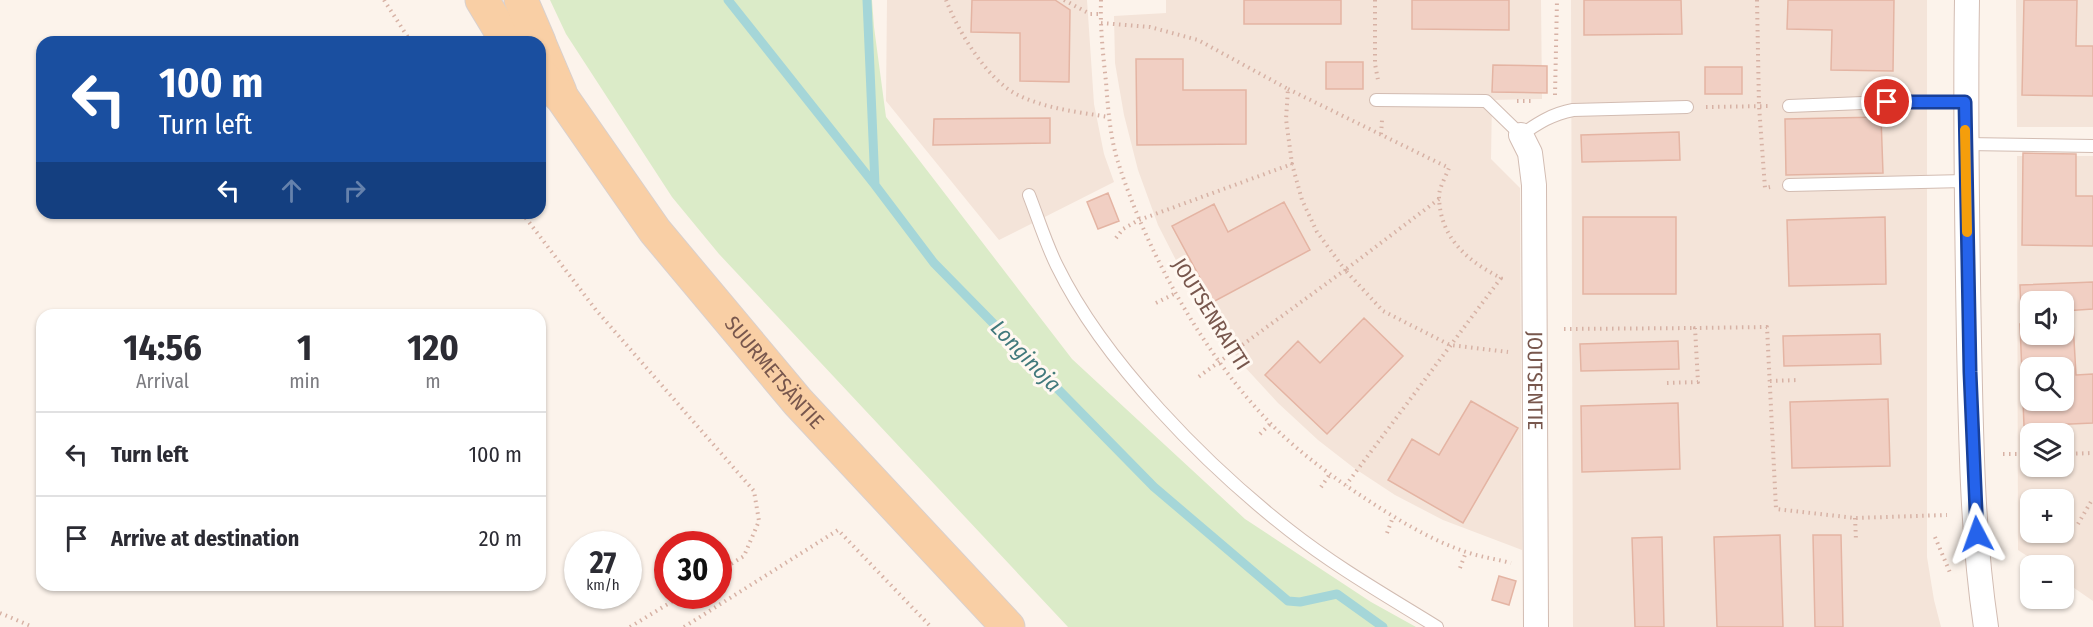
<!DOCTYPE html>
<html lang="en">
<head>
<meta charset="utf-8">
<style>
	body { margin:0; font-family:"Fira Sans Condensed",sans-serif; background:#f7f7f7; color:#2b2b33; height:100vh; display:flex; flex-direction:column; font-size:22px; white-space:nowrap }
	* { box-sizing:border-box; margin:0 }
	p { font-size:20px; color:#7c7c81 }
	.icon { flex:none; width:33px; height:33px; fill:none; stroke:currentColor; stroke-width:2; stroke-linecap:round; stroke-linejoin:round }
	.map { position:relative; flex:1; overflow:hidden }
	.drawer { position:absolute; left:36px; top:309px; width:510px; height:282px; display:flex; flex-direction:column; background:#fff; border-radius:18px; box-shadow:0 2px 4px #0004 }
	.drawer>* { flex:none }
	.guide { position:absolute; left:36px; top:36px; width:510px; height:183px; border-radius:18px; box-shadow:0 2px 4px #0004; background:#1a4fa0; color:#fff; overflow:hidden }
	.buttons { position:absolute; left:2020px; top:291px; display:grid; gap:12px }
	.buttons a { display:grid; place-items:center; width:54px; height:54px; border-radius:12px; background:#fff; box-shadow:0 2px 4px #0004; font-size:30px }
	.speed { position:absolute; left:564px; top:531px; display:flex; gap:12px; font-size:30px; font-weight:700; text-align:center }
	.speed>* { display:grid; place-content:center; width:78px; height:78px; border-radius:50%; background:#fff; box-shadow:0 2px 4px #0004; line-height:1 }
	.speed small { font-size:15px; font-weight:400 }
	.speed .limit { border:9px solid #d22; background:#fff; color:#111 }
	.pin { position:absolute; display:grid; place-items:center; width:51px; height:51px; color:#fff; margin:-26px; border:3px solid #fff; border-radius:50%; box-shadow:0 2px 6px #0007 }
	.me { position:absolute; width:66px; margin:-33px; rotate:356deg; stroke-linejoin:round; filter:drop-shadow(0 0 4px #0008) }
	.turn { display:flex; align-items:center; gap:21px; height:126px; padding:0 24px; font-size:27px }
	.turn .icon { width:78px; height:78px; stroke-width:2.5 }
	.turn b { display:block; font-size:42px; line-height:51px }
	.lanes { display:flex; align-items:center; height:57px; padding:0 24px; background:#0003; justify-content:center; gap:30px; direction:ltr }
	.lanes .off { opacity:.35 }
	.eta { display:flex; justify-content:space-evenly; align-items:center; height:102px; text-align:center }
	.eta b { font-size:36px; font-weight:700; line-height:42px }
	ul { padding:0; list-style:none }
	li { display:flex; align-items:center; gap:18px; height:84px; padding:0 24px; border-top:2px solid #e1e1e2 }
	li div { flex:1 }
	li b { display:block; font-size:22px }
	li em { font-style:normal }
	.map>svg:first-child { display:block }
</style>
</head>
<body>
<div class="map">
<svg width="2093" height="627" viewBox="0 0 2093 627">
	<rect width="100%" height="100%" fill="#fcf3eb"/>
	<path fill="#f4e4d9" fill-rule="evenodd" d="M887 0H1087L1094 104 1104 154 1114 182 999 240 886 101Z
		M1166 0H1541L1542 99 1492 100 1491 159 1520 188 1522 550 1443 520 1395 495 1354 468 1318 440 1278 403 1243 365 1212 323 1182 272 1158 225 1138 170 1124 115 1115 63 1114 16 1166 13Z
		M1571 0H1927V557L1934 600 1941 627H1573Z
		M2016 0H2093V127H2017Z
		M2017 156H2093V601L2064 581V566L2041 565 2018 550ZM2031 302H2064V334H2031ZM2031 368H2064V400H2031ZM2031 434H2064V466H2031ZM2031 500H2064V532H2031Z"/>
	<path fill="#dbebc8" d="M550 0H872L874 27 886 117 1072 359 1245 519 1371 602 1416 627H1068L719 254 672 197 566 34Z"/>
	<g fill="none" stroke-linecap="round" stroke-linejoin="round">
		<path stroke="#a5d6d8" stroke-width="9" d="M728 0 875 185 934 263 1154 487 1288 601 1300 602 1337 594 1383 627
			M867 0 875 185"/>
	</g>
	<path fill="#f1cfc3" stroke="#e4b4a3" stroke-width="1.5" fill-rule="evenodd" d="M972 0H1055L1070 10 1069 82 1020 81V33L971 32Z
		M1244 0H1341V24H1244Z
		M1412 0H1509V30L1412 29Z
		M1584 0H1681L1682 34 1584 35Z
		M1788 0H1894L1893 71 1831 70 1832 30 1787 29Z
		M2024 0H2077L2076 46H2093V96L2022 95Z
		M1136 59H1183V90H1246V144L1137 145Z
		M1326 62H1363V89H1326Z
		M1493 65 1547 66V93L1492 92Z
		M1705 67H1742V94H1705Z
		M1881 117 1883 173 1786 175 1785 119Z
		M1050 118V143L933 145 934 119Z
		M1679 132 1680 160 1582 162 1581 135Z
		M2023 153 2076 154V196H2093V246L2022 245Z
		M1108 193 1119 221 1098 229 1087 202Z
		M1284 202 1310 250 1213 302 1172 226 1214 204 1228 232Z
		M1583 217H1676V294H1583Z
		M1885 217 1886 284 1789 286 1787 220Z
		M2093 282V309L2064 311V302H2031V312L2021 313 2020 285Z
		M1364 318 1403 356 1327 434 1265 375 1298 341 1320 363Z
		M2064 322H2073L2076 375 2093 374V423L2024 426 2020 324 2031 323V334H2064ZM2031 368H2064V400H2031Z
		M1880 334 1881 364 1784 366 1783 336Z
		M1678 341 1679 369 1581 371 1580 344Z
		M1888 399 1890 466 1792 468 1790 402Z
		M1471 401 1518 428 1463 523 1388 480 1412 439 1439 455Z
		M1678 403 1680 469 1582 472 1581 406Z
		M1780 535 1783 627H1717L1714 537Z
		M1813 535H1841L1843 627H1815Z
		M1662 537 1664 627H1635L1632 538Z
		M1499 576 1516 581 1509 605 1492 600Z"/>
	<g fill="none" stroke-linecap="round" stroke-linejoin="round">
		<defs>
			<path id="lane" d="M1376 100 1486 101 1521 135C1538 123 1552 114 1573 110L1687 107
				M1789 106 1887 102H1965
				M1966 144 2093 146
				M1789 185 1965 181
				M1029 195C1038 218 1046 244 1057 266 1104 362 1206 465 1289 530 1336 567 1387 596 1437 627"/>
			<g id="street">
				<path d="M1967 0C1965 114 1967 227 1969 341 1971 436 1972 533 1986 627"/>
				<path id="s1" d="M1521 135 1530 153 1534 185 1536 627"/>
			</g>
			<g id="primary">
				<path d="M482 0 499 28 511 42"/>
				<path d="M521 0 539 42"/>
				<path d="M540 45 560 92"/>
				<path id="s2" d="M540 74 563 99 655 231 798 402 1008 627"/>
			</g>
		</defs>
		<use href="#lane" stroke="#d2bcb2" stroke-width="14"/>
		<use href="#street" stroke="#d2bcb2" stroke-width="26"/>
		<use href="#primary" stroke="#d9d0cd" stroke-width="35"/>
		<path stroke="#d7b2a5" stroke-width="4" stroke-dasharray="1.5 4.5" stroke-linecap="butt" d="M384 0 411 42
			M946 0C958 31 987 80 1018 95 1047 109 1078 112 1109 117
			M1064 0 1090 14H1100
			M1101 0C1100 27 1103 54 1106 82 1108 108 1110 137 1118 162 1147 253 1204 355 1270 423 1297 451 1334 478 1366 499 1398 520 1431 540 1466 552 1481 557 1496 559 1511 563
			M1375 0V64L1378 80
			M1757 0 1759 106 1765 188 1770 187
			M1101 23 1150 27 1198 40 1288 89 1286 119 1292 164
			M1288 89 1449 168C1446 176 1440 186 1439 195 1439 237 1467 261 1501 278L1346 485
			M1555 95 1557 0
			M1517 101H1533
			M1706 107 1770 106
			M1381 134 1382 120
			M1439 199 1345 270 1383 311 1450 345 1508 352
			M522 213 596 310 754 491 759 521 744 556 718 572
			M1116 238 1123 229 1139 220 1292 164 1302 200 1317 232 1345 270 1197 378
			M1156 303 1176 293
			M1564 329 1695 328
			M1770 381 1799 380
			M1667 383 1698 382 1695 328 1767 327 1776 509 1855 518 1947 515
			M1260 434 1270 424
			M2003 454H2031
			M2064 454 2093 453
			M1321 487 1330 474
			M1855 518 1856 540
			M2078 524 2093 498
			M1387 533 1393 517
			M1935 537 1951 575
			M1460 568 1466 552
			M0 613 33 627
			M630 627 681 596
			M684 627 838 530 931 627"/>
		<use href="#lane" stroke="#fff" stroke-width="12"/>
		<use href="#street" stroke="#fff" stroke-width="24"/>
		<use href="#primary" stroke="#f9cfa5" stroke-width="33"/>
	</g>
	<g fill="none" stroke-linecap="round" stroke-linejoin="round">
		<defs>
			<path id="route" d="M1887 102H1965L1970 372 1977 534"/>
		</defs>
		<use href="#route" stroke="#184099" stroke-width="15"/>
		<use href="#route" stroke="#2563eb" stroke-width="10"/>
		<path stroke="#f59e0b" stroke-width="10" d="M1965 130 1967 232"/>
	</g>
	<g text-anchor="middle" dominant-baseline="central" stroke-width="6" stroke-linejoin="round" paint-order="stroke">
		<g font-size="21" fill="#78574d" stroke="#fff8f1">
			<text transform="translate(1211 314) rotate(58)">JOUTSENRAITTI</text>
			<text stroke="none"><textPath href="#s2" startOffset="380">SUURMETSÄNTIE</textPath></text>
			<text stroke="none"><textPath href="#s1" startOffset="248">JOUTSENTIE</textPath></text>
		</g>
		<g font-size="22" font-style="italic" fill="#41797c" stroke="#fff8f1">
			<text transform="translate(1026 356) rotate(46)">Longinoja</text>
		</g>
	</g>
</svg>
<div class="buttons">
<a><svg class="icon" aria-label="sound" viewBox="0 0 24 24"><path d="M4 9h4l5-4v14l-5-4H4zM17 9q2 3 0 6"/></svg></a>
<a><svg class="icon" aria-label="search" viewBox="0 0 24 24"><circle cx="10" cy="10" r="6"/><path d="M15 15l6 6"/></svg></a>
<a><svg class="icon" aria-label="layers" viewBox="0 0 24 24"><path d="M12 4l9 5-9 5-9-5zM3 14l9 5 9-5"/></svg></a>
<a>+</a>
<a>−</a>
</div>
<div class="speed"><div>27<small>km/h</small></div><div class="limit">30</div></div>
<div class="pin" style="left:1887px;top:102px;background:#d93025"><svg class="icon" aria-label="arrive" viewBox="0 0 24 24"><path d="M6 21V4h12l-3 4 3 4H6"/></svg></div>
<svg class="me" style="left:1977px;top:534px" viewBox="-20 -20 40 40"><path d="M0-17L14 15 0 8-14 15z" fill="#2563eb" stroke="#fff" stroke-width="4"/></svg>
<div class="guide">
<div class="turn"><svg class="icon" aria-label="left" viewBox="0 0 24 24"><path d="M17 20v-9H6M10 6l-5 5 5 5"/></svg><div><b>100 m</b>Turn left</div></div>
<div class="lanes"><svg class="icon" aria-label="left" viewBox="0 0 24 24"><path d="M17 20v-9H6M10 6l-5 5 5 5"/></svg><svg class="icon off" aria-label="ahead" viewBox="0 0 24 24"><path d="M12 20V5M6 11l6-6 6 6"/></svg><svg class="icon off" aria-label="right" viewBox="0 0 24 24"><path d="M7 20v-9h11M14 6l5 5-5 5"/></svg></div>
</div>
<section class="drawer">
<div class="eta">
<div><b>14:56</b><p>Arrival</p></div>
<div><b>1</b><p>min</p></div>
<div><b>120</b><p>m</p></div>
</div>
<ul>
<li><svg class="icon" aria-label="left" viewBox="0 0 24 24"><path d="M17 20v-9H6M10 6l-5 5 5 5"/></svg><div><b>Turn left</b></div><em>100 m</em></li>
<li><svg class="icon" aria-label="arrive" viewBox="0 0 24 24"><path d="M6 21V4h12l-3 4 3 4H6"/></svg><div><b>Arrive at destination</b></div><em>20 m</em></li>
</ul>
</section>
</div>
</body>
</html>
